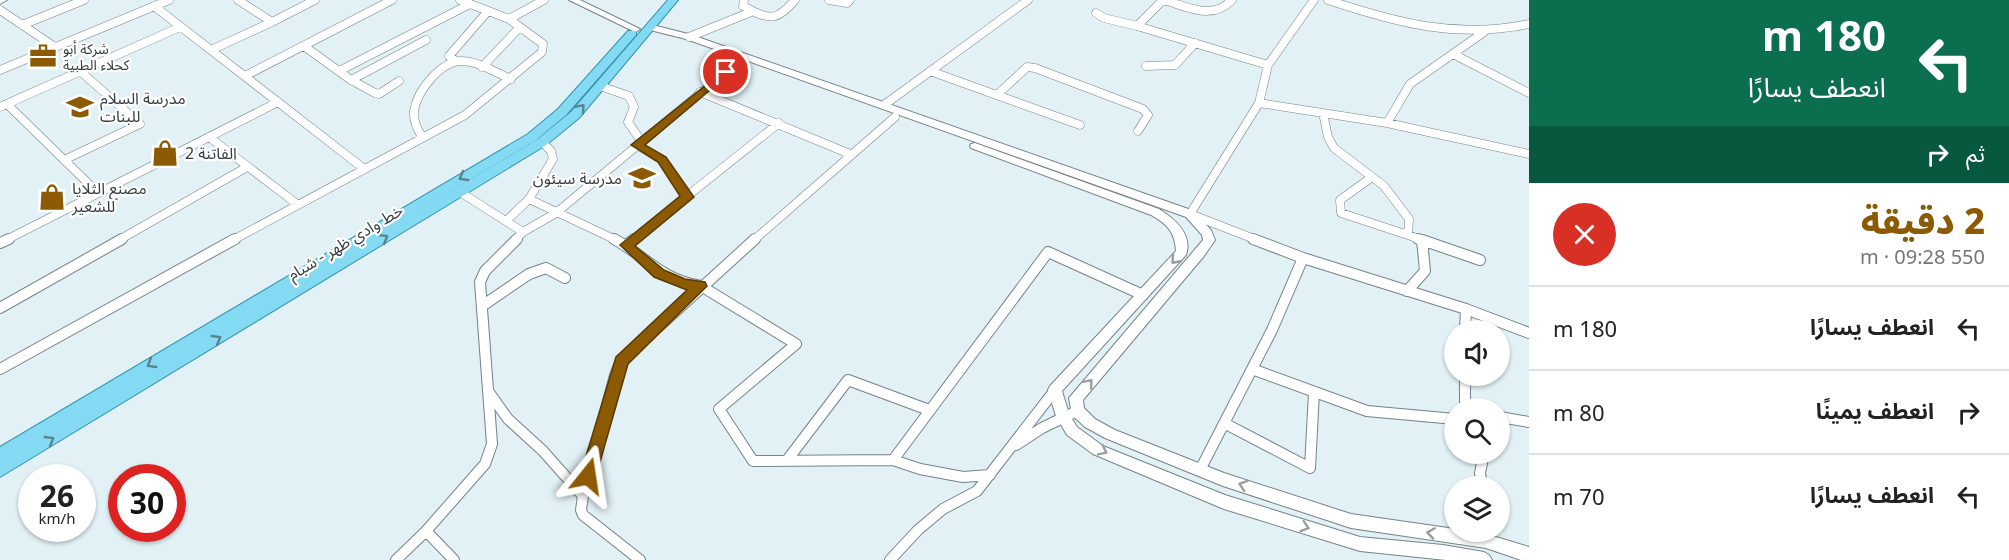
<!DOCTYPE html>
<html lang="ar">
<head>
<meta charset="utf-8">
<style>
	body { margin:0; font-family:"Noto Sans","Noto Sans Arabic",sans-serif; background:#f6f6f6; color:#222; direction:rtl; height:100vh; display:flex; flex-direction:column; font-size:22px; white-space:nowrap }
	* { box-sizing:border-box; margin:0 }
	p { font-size:20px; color:#767676 }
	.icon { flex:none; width:33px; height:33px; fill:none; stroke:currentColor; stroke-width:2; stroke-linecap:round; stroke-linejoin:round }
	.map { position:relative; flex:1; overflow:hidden; direction:ltr }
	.drawer { display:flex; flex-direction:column; background:#fff; width:480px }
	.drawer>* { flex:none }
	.hud { background:#0b6e4f; color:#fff; overflow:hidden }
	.fabs { position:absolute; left:1444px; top:320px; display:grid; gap:12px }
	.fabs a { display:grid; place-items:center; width:66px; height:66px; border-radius:50%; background:#fff; box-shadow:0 2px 4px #0004; font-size:30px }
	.speed { position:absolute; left:18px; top:464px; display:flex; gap:12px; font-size:30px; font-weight:700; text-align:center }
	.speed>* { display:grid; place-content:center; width:78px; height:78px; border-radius:50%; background:#fff; box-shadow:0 2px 4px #0004; line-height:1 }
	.speed small { font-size:15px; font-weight:400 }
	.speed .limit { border:9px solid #d22; background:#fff; color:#111 }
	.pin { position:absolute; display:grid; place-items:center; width:51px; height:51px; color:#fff; margin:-26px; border:3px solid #fff; border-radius:50%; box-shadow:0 2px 6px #0007 }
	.me { position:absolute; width:66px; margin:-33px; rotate:15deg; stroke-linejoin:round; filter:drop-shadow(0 0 4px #0008) }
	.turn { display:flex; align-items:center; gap:21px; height:126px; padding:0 24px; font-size:27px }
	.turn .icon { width:78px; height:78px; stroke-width:2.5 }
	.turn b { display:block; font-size:42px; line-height:51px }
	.then { display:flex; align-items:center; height:57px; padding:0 24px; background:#0003; gap:12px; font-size:22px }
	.round { display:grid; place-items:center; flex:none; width:63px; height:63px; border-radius:32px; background:#f6f6f6 }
	.headline { display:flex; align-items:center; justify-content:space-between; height:102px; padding:0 24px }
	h1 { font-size:36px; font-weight:800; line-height:45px; color:#8b5a02 }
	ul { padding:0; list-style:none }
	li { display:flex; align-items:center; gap:18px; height:84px; padding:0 24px; border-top:2px solid #e0e0e0 }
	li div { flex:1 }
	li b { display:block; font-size:22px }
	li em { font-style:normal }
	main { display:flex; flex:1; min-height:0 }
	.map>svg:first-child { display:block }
</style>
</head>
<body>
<main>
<section class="drawer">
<div class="hud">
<div class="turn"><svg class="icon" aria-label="left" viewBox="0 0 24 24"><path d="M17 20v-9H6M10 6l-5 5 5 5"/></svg><div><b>180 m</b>انعطف يسارًا</div></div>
<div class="then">ثم<svg class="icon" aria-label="right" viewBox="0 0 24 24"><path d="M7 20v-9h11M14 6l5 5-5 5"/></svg></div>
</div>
<div class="headline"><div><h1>2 دقيقة</h1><p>550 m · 09:28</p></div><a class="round" style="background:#d93025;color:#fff"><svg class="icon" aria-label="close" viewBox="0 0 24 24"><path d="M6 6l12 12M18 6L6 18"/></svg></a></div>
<ul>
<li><svg class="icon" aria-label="left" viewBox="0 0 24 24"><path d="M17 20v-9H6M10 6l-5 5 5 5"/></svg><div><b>انعطف يسارًا</b></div><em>180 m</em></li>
<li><svg class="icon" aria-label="right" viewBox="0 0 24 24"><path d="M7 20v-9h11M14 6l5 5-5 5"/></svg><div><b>انعطف يمينًا</b></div><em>80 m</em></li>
<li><svg class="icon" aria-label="left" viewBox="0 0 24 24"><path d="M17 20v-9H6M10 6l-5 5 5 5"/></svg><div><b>انعطف يسارًا</b></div><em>70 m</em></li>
</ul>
</section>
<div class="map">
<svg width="1529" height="560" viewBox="0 0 1529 560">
	<rect width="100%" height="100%" fill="#e1f1f6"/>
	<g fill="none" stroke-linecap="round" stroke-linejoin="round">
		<defs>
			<path id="street-far1" d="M744 0 743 6 747 8C770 21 778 20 795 0
				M829 0 847 3 850 0
				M1232 0C1213 20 1190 8 1167 1L1161 2 1137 26 1268 65 1314 0
				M1328 0C1397 23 1456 39 1529 24
				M154 6 363 168
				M0 10 55 47
				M1096 13 1104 18 1137 26
				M509 19 544 0
				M272 22 315 0
				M22 25 84 0
				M689 37 751 12
				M304 46 351 80 375 93 379 94 399 81
				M211 50 272 22 238 0
				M1453 54 1529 93
				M456 61 449 56 488 11
				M1146 66 1175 65 1195 43
				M482 67 519 28
				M0 70 169 0
				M339 71 470 4
				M930 71 1080 125
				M245 76 392 0
				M351 80 426 40
				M600 86 629 96 634 107 628 122 641 141
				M700 92 850 154
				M997 95 1027 67 1035 68 1143 109 1148 115 1138 131
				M1259 103 1387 123 1529 154
				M7 104 98 193
				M884 105 1028 0
				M0 107 180 27
				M1323 113 1328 137 1334 148 1384 186 1409 219 1408 235 1341 213 1340 200 1372 177
				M1387 123 1410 84 1484 32
				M209 137 297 204
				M422 137C417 129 413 121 414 111 417 91 441 60 463 61 480 62 496 73 511 79
				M637 145 662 160 687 197
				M64 160 140 124 80 71
				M460 192 523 232
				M529 199 616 240
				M506 221 529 199 553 159 551 151 542 142
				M1408 235 1422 240
				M6 240 278 102
				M119 240 247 167
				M233 240 465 115 542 52 543 44 509 19 460 0
				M515 240 523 232 556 213 738 62
				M632 240 779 123
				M754 240 895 117
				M1257 240 1190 214 1259 103 1268 65"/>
			<path id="street" d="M614 239C647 257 661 280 701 286L796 344 719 409 753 461 893 460 920 469 963 477 990 475
				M1422 240 1480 260
				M0 243 9 239
				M626 245 634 239
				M1303 258 1466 309 1465 330
				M1407 291 1425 271 1422 240 1418 239
				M482 306 529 274 546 268 565 278
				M0 308 122 239
				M1466 309 1529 333
				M0 369 235 239
				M1252 369 1367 411 1455 419
				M1465 375V408
				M488 391 508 419 543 451 583 496 615 375 621 361 755 239
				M1500 417 1529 422
				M1224 423 1310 468 1314 392
				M1016 445 1042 428 1077 411
				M788 459 848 380 929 410
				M893 460 1048 252 1143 295
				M1200 470 1272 330 1303 258 1253 239
				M1482 486 1480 473 1484 453
				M583 496 581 510 583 515 640 560
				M426 531 454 560
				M396 560 426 531 485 464 492 444 480 282 485 271 517 239
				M890 560 918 530 943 509 977 491 1055 390"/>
			<path id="secondary" d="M0 0H7L0 4Z
				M569 0H580L640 29 636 32 633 31Z
				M649 24 692 35 1194 211 1211 230 1215 240 1204 256 1083 400 1084 408 1095 419 1115 430 1224 473 1351 514 1455 529V531L1486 534 1529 547V560H1521L1486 548 1351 528 1223 486 1105 438 1085 427 1072 415 1069 398 1203 240 1202 235 1186 217 686 39 646 29 645 27Z
				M975 143 1159 209C1175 219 1193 234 1186 255L1062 391 1069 414 1077 427 1103 446 1225 495 1360 537 1443 545 1484 552 1489 555 1492 560H1446L1360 551 1224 509 1093 454 1067 435 1056 416 1048 390 1050 386 1176 251C1175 232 1167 224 1151 215L971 148 970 146 971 144Z"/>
			<path id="primary" d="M668 0H678L579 118 546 145 0 477V447L528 134 558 109 628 31H636V35L566 115 536 140 399 222 538 139 571 112Z"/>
		</defs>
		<use href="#street-far1" stroke="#758388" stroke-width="9"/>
		<use href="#street" stroke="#758388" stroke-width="12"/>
		<use href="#secondary" stroke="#758388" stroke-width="2"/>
		<use href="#primary" stroke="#3293ad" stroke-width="2"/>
		<use href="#street-far1" stroke="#fff" stroke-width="8"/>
		<use href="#street" stroke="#fff" stroke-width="10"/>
		<use href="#secondary" fill="#fff" fill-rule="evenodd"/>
		<use href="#primary" fill="#83daf2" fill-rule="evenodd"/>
	</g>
	<defs><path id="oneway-chevron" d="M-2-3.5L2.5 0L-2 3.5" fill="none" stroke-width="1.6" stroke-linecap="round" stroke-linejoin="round" transform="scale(1.5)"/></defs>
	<g stroke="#58838f">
		<use href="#oneway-chevron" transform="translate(581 108) rotate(-49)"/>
		<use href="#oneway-chevron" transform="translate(463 177) rotate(150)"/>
		<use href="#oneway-chevron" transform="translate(384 238) rotate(-31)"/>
		<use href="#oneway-chevron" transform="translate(217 339) rotate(-31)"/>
		<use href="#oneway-chevron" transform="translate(151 364) rotate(149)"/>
		<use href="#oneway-chevron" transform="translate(50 440) rotate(-31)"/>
	</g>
	<g stroke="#9a9e9e">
		<use href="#oneway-chevron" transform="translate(1175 260) rotate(132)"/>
		<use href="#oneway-chevron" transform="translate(1089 383) rotate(-50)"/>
		<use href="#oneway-chevron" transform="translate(1103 451) rotate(26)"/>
		<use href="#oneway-chevron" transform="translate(1243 485) rotate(-162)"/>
		<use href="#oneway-chevron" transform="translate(1305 527) rotate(17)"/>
		<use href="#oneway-chevron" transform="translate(1431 533) rotate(-171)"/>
	</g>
	<path fill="#8b5a02" stroke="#5a3a01" stroke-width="1.5" d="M726 69 731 72 729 74 645 145 666 157 694 197 635 246 664 270 685 279 705 282 707 286 628 364 596 476 594 481 588 484 582 481 580 476 616 357 687 290 654 277 620 245 680 196 658 162 631 145Z"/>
	<defs>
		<symbol id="office-bare" viewBox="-9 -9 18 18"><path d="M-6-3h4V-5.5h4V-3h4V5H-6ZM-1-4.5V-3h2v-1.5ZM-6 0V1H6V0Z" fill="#8b5a02" stroke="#fff" stroke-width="2.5" paint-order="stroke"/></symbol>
		<symbol id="school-bare" viewBox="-9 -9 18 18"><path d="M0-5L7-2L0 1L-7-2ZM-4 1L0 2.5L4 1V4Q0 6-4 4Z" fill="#8b5a02" stroke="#fff" stroke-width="2.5" paint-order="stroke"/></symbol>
		<symbol id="shop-bare" viewBox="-9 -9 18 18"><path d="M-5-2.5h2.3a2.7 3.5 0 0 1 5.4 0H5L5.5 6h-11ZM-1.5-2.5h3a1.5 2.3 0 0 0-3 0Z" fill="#8b5a02" stroke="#fff" stroke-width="2.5" paint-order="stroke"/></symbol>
	</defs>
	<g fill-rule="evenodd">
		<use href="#office-bare" x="24" y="37" width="38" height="38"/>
		<use href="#school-bare" x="61" y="88" width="38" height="38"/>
		<use href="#shop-bare" x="146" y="134" width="38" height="38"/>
		<use href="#school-bare" x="623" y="159" width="38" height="38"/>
		<use href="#shop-bare" x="33" y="178" width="38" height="38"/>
	</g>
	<g text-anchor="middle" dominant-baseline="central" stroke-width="4.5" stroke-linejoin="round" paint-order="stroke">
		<g font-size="14" fill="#353c3e" stroke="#fff" text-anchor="start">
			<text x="63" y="48">شركة أبو<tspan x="63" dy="16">كحلاء الطبية</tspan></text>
		</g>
		<g font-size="16" fill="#353c3e" stroke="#fff" text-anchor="start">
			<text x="100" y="98">مدرسة السلام<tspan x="100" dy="18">للبنات</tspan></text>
			<text x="185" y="153">الفاتنة 2</text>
			<text x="622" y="178" text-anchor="end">مدرسة سيئون</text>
			<text x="72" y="188">مصنع الثلايا<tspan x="72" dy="18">للشعير</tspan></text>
		</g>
		<g font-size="16" fill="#353c3e" stroke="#fff">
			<text transform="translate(345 242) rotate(-31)">خط وادي ظهر - شبام</text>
		</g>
	</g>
</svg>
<div class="fabs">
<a><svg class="icon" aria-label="sound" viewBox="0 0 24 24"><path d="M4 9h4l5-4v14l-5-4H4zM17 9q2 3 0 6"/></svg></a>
<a><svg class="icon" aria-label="search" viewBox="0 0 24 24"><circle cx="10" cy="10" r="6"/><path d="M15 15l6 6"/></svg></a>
<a><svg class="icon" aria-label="layers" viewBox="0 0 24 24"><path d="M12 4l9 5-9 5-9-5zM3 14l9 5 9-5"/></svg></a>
</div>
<div class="speed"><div>26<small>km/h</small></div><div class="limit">30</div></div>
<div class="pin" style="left:726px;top:72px;background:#d93025"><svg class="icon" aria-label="arrive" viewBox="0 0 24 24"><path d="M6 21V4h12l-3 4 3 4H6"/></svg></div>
<svg class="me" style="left:588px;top:476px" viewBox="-20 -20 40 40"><path d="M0-17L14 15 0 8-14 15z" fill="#8b5a02" stroke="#fff" stroke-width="4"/></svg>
</div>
</main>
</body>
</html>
